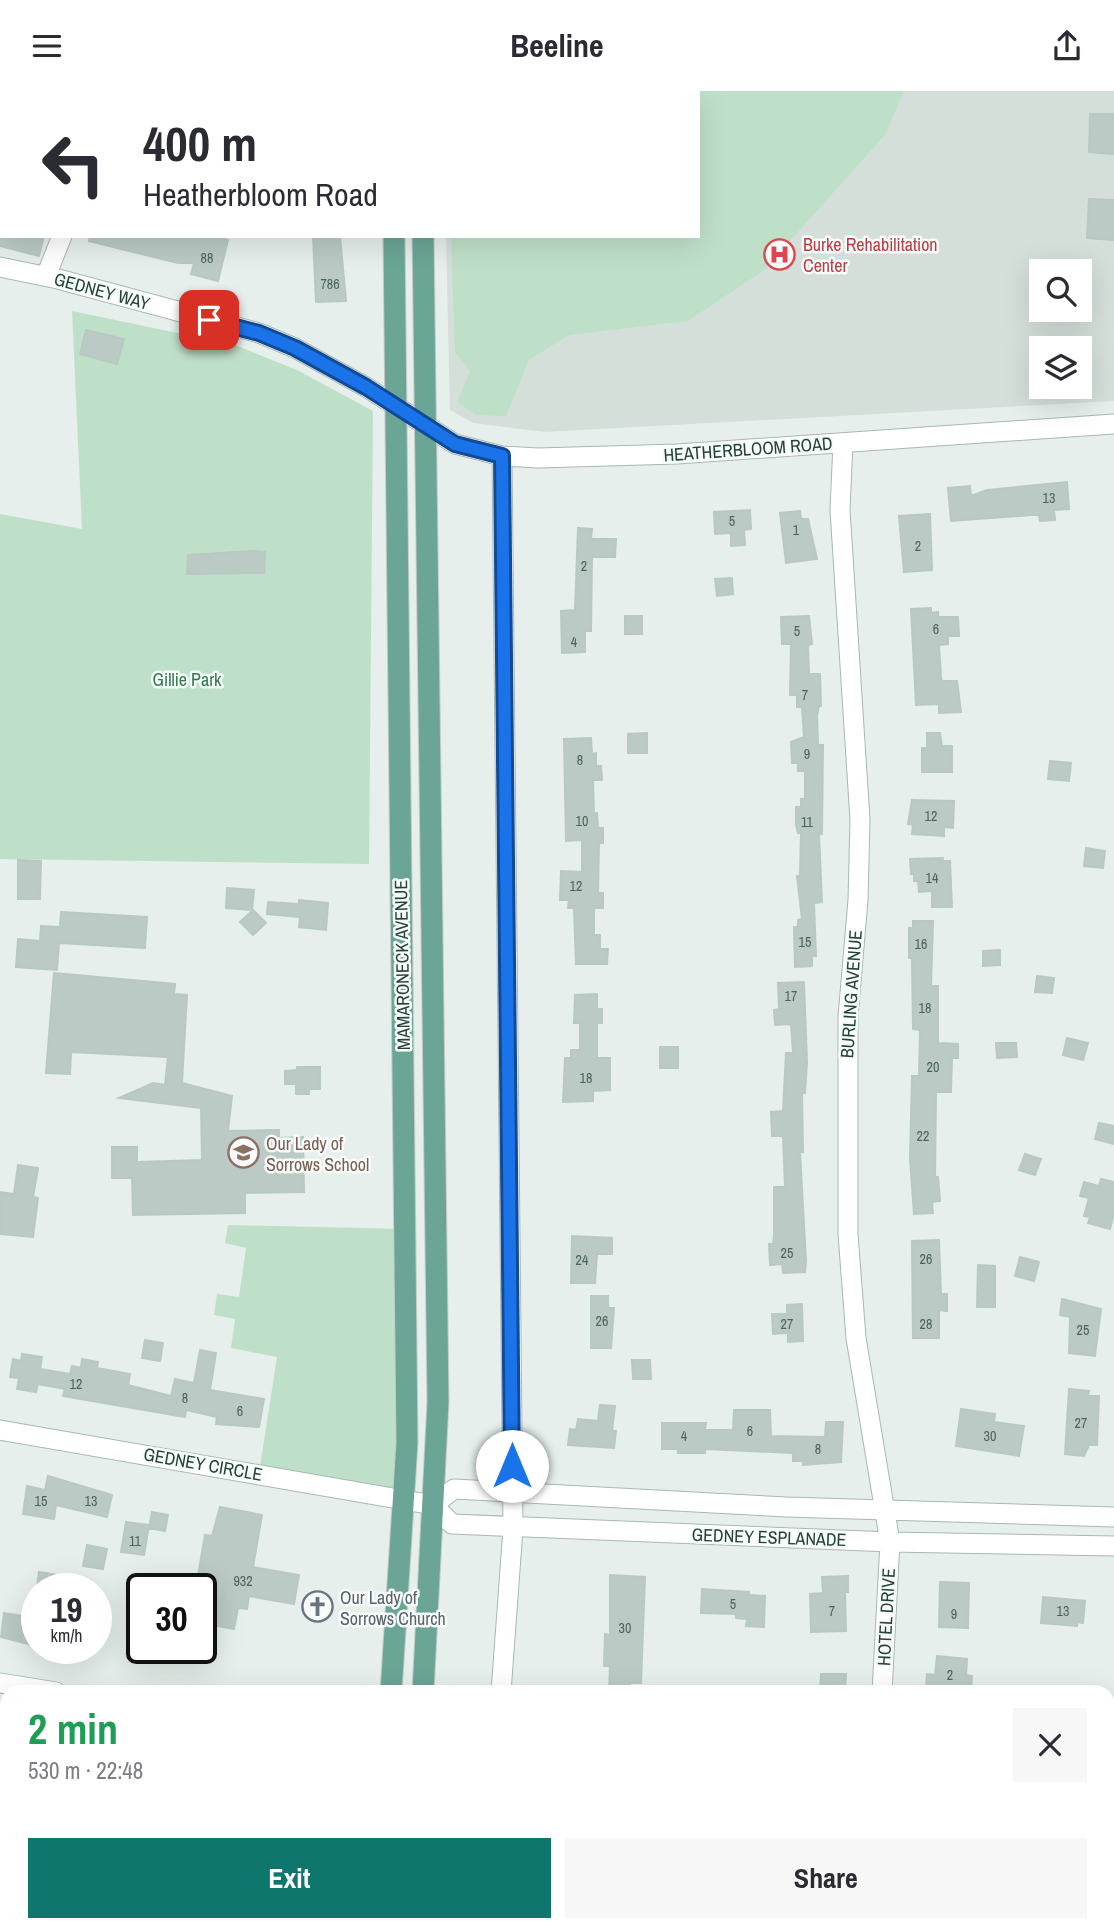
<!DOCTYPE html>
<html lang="en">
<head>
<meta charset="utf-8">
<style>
	body { margin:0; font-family:"Archivo Narrow",sans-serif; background:#f7f7f7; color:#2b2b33; height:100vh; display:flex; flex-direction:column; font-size:26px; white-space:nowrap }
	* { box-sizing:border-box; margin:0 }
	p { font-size:23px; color:#7c7c81 }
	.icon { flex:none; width:38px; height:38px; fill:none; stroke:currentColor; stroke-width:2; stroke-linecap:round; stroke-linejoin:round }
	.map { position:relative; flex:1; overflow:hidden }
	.side { position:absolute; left:0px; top:1594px; width:1115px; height:247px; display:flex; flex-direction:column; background:#fff; border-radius:21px 21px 0 0; box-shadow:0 7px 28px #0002 }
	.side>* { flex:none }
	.banner { position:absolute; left:0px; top:0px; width:700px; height:147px; box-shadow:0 7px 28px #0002; background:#fff; color:#2b2b33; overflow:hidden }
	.buttons { position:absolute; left:1029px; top:168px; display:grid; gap:14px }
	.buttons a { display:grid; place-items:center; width:63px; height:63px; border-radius:0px; background:#fff; box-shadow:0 7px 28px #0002; font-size:35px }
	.speed { position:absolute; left:21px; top:1482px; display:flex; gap:14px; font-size:35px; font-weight:700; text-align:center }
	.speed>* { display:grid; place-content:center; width:91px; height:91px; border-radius:50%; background:#fff; box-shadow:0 7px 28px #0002; line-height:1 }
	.speed small { font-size:18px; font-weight:400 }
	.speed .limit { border:4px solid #111; border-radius:10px; background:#fff; color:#111 }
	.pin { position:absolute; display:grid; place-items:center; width:60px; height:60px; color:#fff; margin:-30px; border-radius:14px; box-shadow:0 4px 10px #0006 }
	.me { position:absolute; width:77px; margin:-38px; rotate:0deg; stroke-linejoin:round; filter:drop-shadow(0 0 5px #0008) }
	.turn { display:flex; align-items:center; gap:24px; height:147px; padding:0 28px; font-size:32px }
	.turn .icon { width:91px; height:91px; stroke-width:2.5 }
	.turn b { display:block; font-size:49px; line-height:60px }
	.round { display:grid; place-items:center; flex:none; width:74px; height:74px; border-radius:0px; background:#f7f7f7 }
	.overview { display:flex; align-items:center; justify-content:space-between; height:119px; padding:0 28px }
	h1 { font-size:42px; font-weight:700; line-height:52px; color:#1e9e55 }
	.action { display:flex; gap:14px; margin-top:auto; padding:14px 28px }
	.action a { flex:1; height:80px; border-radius:0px; background:#0f766e; color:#fff; font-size:28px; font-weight:700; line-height:80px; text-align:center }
	.action a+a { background:#f7f7f7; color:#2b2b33 }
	header { display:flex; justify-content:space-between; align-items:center; height:91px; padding:0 28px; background:#fff; font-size:32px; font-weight:700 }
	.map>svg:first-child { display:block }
</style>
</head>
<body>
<header><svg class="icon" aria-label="menu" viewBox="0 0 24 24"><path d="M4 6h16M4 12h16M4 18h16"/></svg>Beeline<svg class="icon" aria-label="share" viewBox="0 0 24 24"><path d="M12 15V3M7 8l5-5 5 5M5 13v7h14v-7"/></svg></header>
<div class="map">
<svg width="1114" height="1840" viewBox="0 0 1114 1840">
	<rect width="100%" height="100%" fill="#e6efeb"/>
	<path fill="#d4dfda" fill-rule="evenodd" d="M443 0H1114V310L545 341 473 332 450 319 446 145H698V2ZM1041 180H1080V219H1041ZM1041 257H1080V296H1041Z"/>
	<path fill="#bfe0c8" d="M446 0H904L885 44 763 180 688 230 569 244 529 269 506 325 476 324 457 311 470 280 455 261 451 145H698V2Z
		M72 220 235 254 297 279 373 320 369 773 0 768V423L82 438Z
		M228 1134 405 1138 406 1408 259 1382 277 1266 231 1257 235 1228 214 1224 217 1203 239 1206 246 1157 225 1152Z"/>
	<path fill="#bbcac4" stroke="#b8c9c2" stroke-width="2" d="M1090 23H1114V63L1089 61Z
		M1089 108 1114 109V149L1087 147Z
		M0 145H44L39 165 0 155Z
		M90 145H214L228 149 218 190 191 183 194 172H178L121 158 89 150Z
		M313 145H340L346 210 316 211Z
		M86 239 124 248 117 273 80 263Z
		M1067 391 1069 418 1054 419 1055 429 1040 430 1039 424H1031L951 430 948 397 970 395 971 405 987 399Z
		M750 419 751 438 744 439 745 454 731 455V442L715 443 714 421Z
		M800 420 801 428H808L817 468 786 472 780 422Z
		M930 423 932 479 904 481 899 425Z
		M578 437 592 438 591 448H616L615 466H592L591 540H585V561L562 562 561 520 575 519Z
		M252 460 265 461 264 482 187 483 188 464Z
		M732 487 733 503 717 505 715 488Z
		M931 517V522L938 521V526H958L959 545H948V553L939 554 941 586 942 590H957L961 621 939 622V613L916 614 911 518Z
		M625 525H642V543H625Z
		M809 525 812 553 808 554 809 583H820L821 615H819L817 624 818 654H823L822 743H819L822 811 814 812 816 865H812V875L795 876 794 836H798V829L802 828 797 785H800L801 742H798L796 734V716H801V708H805V680H798V672H792L791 651 804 646 802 616H797V604H790L791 553H782L781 526Z
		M647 642V662H628V643Z
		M927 642H940L942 655H952V681H922V657H927Z
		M591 647 592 663 596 662V675H601L602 689H593L594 723 597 722 598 737H603V752H599L598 802H603V817H594V844H600V858H608L607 873H576L574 817H568L569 809H560L561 780 582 781V749L566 750 564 648Z
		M1050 670 1071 672 1069 690 1048 688Z
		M912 709 954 710 953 737 944 736V745L912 743 913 734 908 733Z
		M1086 757 1105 760 1103 777 1084 775Z
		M943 767 942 770H950L952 816H932V800L919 801 918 790H914V783H911L910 768Z
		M18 769 41 770 40 808H18Z
		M227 797 254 799 252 819 226 817Z
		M299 809 328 812 326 839 299 836 300 826 267 823 268 811 299 813Z
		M253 819 266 832 253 844 240 831Z
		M61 821 147 826 145 857 59 852 57 879 16 876 18 848 40 850 41 835 60 836Z
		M913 830H933L931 895H938V952L958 953V967H952L951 1001H936L935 1086H938L940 1110 932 1111 933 1122 914 1123 910 1068 912 985H919L920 939 913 938 912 867H909V837H913Z
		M1000 859V874L983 875V860Z
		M54 882 175 893 174 903 187 904 182 992 232 1005 228 1040 279 1039V1047L303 1046 304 1101 245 1102V1122L133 1124 132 1087H112V1056H137V1071L202 1069 201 1017 119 1007 153 992 165 994 168 966 71 961 70 983 46 982Z
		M1037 885 1054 887 1052 902 1035 901Z
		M804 891 807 972 805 1002H802L803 1061H800L806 1170 805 1181 783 1182 782 1173 770 1174 769 1153H773L774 1144V1096H785L783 1045H772L771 1021 783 1020 786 962H793L791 933 775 934 774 919 779 918 778 892Z
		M597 903V918H602V932H597V967H610V999L593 1000V1010L563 1011 565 967H571V959H580V932H574L575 904Z
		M1067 947 1088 952 1083 969 1063 964Z
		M996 952H1016L1017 966 997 967Z
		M660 956H678V977H660Z
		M297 976H320V998H309V1003H296V993H285V980L297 979Z
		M1099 1032 1114 1035V1053L1095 1048Z
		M1025 1063 1041 1068 1035 1084 1019 1079Z
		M18 1074 38 1077 33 1106 38 1107 33 1146 0 1143V1101L14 1103Z
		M1101 1088 1114 1091V1122L1110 1138 1088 1132 1090 1126 1084 1125 1089 1107 1080 1105 1084 1091 1099 1095Z
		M572 1145 612 1147V1163H597L595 1192H571Z
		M939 1149 941 1203H947V1220L939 1219V1247H913L912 1150Z
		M1020 1166 1039 1171 1034 1190 1015 1185Z
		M978 1174 995 1175V1216H977Z
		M591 1205H608V1217H614L611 1257H591Z
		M1062 1208 1101 1218 1095 1265 1069 1262 1070 1226 1060 1224Z
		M802 1213 803 1250 788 1251V1242L773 1243 772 1223H787V1214Z
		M145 1249 163 1252 160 1270 142 1267Z
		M200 1259 216 1262 210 1299 264 1308 259 1336 216 1333 217 1326 186 1319 185 1326 63 1305 65 1298 38 1293 36 1301 17 1298 19 1287 10 1286 13 1268 21 1270 22 1263 42 1266 40 1278 70 1283 72 1275 81 1277 82 1268 98 1271 97 1277 130 1283 128 1294 171 1305 175 1288 194 1292Z
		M632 1269H650L651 1288H633Z
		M1069 1298 1089 1300 1088 1305H1099L1097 1354H1089L1084 1365 1065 1363Z
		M600 1314 615 1315 612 1340H616L614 1357 568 1354 570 1338 576 1339 578 1328 598 1330Z
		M961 1318 995 1323 994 1331 1024 1335 1019 1365 956 1355Z
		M734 1319H770L771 1345 825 1346 826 1331H843L841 1371 803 1374V1370H793V1362L705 1358V1362H678V1358H662V1332H706L705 1339H733Z
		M48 1385 112 1404 107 1426 56 1414 54 1428 23 1423 27 1395 45 1399Z
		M220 1416 262 1424 253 1476 299 1484 294 1513 249 1505 247 1518 238 1517 234 1538 201 1532V1497L196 1496 205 1444 212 1445Z
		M152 1421 168 1424 165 1440 149 1437Z
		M126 1431 149 1434 144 1464 121 1461Z
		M87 1454 107 1458 103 1478 83 1475Z
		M39 1481 57 1484 54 1498 37 1496Z
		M610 1484 645 1486 641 1592H630L629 1601H609L610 1575H604L605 1543 610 1544Z
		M848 1485V1501H845L846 1540 811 1541 810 1503 823 1502 822 1486Z
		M940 1491 969 1492 968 1537 939 1536Z
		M702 1498 749 1501V1504L765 1505 764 1536 746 1535 747 1528 736 1527V1523L701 1522Z
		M1043 1506 1085 1510 1083 1532 1077 1531V1535L1041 1532Z
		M4 1522 36 1527 32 1554 1 1546Z
		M937 1565 967 1568 966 1584 972 1585 971 1599 933 1601 934 1598 926 1597 927 1583 935 1584Z
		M821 1583H846L845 1601H820Z"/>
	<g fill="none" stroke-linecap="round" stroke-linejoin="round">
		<defs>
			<path id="minor" d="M118 2 119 0
				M0 176 58 188 259 242 295 257 366 296 455 353 502 365 538 367 677 363 1114 333
				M46 185 62 145
				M843 352 840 419 860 729 858 809 848 926V1143L856 1247 890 1451 882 1601
				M0 1339 433 1414 452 1433 890 1451 1114 1455
				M433 1414 454 1398 787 1416 1114 1426
				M0 1592 56 1601
				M501 1601 513 1438 502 365
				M748 1834 752 1840
				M488 1840 489 1834
				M916 1840 918 1834
				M1113 1840 1114 1830"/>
			<path id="major" d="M421 0V2
				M394 2V0
				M391 1601 407 1352 394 145
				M423 1601 438 1311 423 145
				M378 1840V1834
				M411 1840V1834"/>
		</defs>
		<use href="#minor" stroke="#a8b8b2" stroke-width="21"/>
		<use href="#major" stroke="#c2cac8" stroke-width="23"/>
		<use href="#minor" stroke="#fff" stroke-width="19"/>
		<use href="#major" stroke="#6aa596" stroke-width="21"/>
	</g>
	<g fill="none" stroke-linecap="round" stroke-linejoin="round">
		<defs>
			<path id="route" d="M209 229 259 242 295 257 366 296 455 353 502 365 512 1375"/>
		</defs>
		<use href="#route" stroke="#114b97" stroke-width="18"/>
		<use href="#route" stroke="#1a73e8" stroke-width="12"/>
	</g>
	<defs>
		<symbol id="hospital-ring" viewBox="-11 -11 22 22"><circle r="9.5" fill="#f7fbf9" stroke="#e0444e" stroke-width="1.5"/><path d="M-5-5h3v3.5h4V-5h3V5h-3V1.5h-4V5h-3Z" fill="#e0444e"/></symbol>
		<symbol id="school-ring" viewBox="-11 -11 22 22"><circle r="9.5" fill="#f7fbf9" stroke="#8d6e63" stroke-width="1.5"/><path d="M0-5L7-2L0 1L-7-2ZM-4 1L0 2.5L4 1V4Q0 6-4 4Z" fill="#8d6e63"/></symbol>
		<symbol id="church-ring" viewBox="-11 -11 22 22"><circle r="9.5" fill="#f7fbf9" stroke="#6b7280" stroke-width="1.5"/><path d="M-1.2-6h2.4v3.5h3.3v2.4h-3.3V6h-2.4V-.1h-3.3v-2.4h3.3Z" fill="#6b7280"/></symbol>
	</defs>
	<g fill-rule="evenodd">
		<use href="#hospital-ring" x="762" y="146" width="35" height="35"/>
		<use href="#school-ring" x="226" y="1044" width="35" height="35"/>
		<use href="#church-ring" x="300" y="1498" width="35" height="35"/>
	</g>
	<g text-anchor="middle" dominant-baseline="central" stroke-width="5" stroke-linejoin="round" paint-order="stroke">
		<g font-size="14" fill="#4a645c">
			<text x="207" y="167">88</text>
			<text x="330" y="193">786</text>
			<text x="1049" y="407">13</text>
			<text x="732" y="430">5</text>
			<text x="796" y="439">1</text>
			<text x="918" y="455">2</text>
			<text x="584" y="475">2</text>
			<text x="936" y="538">6</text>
			<text x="797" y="540">5</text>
			<text x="574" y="551">4</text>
			<text x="805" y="604">7</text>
			<text x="807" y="663">9</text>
			<text x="580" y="669">8</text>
			<text x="931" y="725">12</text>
			<text x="582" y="730">10</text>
			<text x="807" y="731">11</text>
			<text x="932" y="787">14</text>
			<text x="576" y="795">12</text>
			<text x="805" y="851">15</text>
			<text x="921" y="853">16</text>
			<text x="791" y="905">17</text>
			<text x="925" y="917">18</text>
			<text x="933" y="976">20</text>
			<text x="586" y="987">18</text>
			<text x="923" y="1045">22</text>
			<text x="787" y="1162">25</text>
			<text x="926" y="1168">26</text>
			<text x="582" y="1169">24</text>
			<text x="602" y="1230">26</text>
			<text x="787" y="1233">27</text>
			<text x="926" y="1233">28</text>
			<text x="1083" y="1239">25</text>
			<text x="76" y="1293">12</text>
			<text x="185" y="1307">8</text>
			<text x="240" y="1320">6</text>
			<text x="1081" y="1332">27</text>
			<text x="750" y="1340">6</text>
			<text x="684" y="1345">4</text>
			<text x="990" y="1345">30</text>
			<text x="818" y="1358">8</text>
			<text x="41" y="1410">15</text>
			<text x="91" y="1410">13</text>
			<text x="135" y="1450">11</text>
			<text x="243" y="1490">932</text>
			<text x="733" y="1513">5</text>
			<text x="832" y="1520">7</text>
			<text x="1063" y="1520">13</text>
			<text x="954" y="1523">9</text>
			<text x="625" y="1537">30</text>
			<text x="950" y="1584">2</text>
		</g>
		<g font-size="18" fill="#be3a42" stroke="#f7fbf9" text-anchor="start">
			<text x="803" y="153">Burke Rehabilitation<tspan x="803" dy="21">Center</tspan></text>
		</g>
		<g font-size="18" fill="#24423a" stroke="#f7fbf9">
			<text transform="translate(102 200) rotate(15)">GEDNEY WAY</text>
			<text transform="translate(748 358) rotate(-4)">HEATHERBLOOM ROAD</text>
			<text transform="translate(402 874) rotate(-91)">MAMARONECK AVENUE</text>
			<text transform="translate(851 903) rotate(-86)">BURLING AVENUE</text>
			<text transform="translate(203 1373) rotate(10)">GEDNEY CIRCLE</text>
			<text transform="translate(769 1446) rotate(2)">GEDNEY ESPLANADE</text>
			<text transform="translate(886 1526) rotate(-87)">HOTEL DRIVE</text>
		</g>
		<g font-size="18" fill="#2d7a4b" stroke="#f7fbf9">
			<text x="187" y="588">Gillie Park</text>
		</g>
		<g font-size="18" fill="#785e54" stroke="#f7fbf9" text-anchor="start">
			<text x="266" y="1052">Our Lady of<tspan x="266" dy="21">Sorrows School</tspan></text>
		</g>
		<g font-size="18" fill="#5b616d" stroke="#f7fbf9" text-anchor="start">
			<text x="340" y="1506">Our Lady of<tspan x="340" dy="21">Sorrows Church</tspan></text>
		</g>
	</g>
</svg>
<div class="buttons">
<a><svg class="icon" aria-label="search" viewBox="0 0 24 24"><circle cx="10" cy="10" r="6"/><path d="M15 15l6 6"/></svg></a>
<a><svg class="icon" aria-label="layers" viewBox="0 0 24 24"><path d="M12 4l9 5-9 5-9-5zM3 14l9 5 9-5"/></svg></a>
</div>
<div class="speed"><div>19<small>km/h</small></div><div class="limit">30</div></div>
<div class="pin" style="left:209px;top:229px;background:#d93025"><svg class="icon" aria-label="arrive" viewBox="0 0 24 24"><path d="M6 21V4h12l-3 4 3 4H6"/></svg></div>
<svg class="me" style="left:512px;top:1375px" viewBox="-20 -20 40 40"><circle r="19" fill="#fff"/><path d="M0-13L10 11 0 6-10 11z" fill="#1a73e8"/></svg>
<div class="banner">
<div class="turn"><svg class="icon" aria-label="left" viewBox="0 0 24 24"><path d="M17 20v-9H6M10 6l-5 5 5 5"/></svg><div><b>400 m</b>Heatherbloom Road</div></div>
</div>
<section class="side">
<div class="overview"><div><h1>2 min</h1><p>530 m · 22:48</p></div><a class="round"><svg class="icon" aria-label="close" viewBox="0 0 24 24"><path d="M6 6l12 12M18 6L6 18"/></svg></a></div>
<div class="action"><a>Exit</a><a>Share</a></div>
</section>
</div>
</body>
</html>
